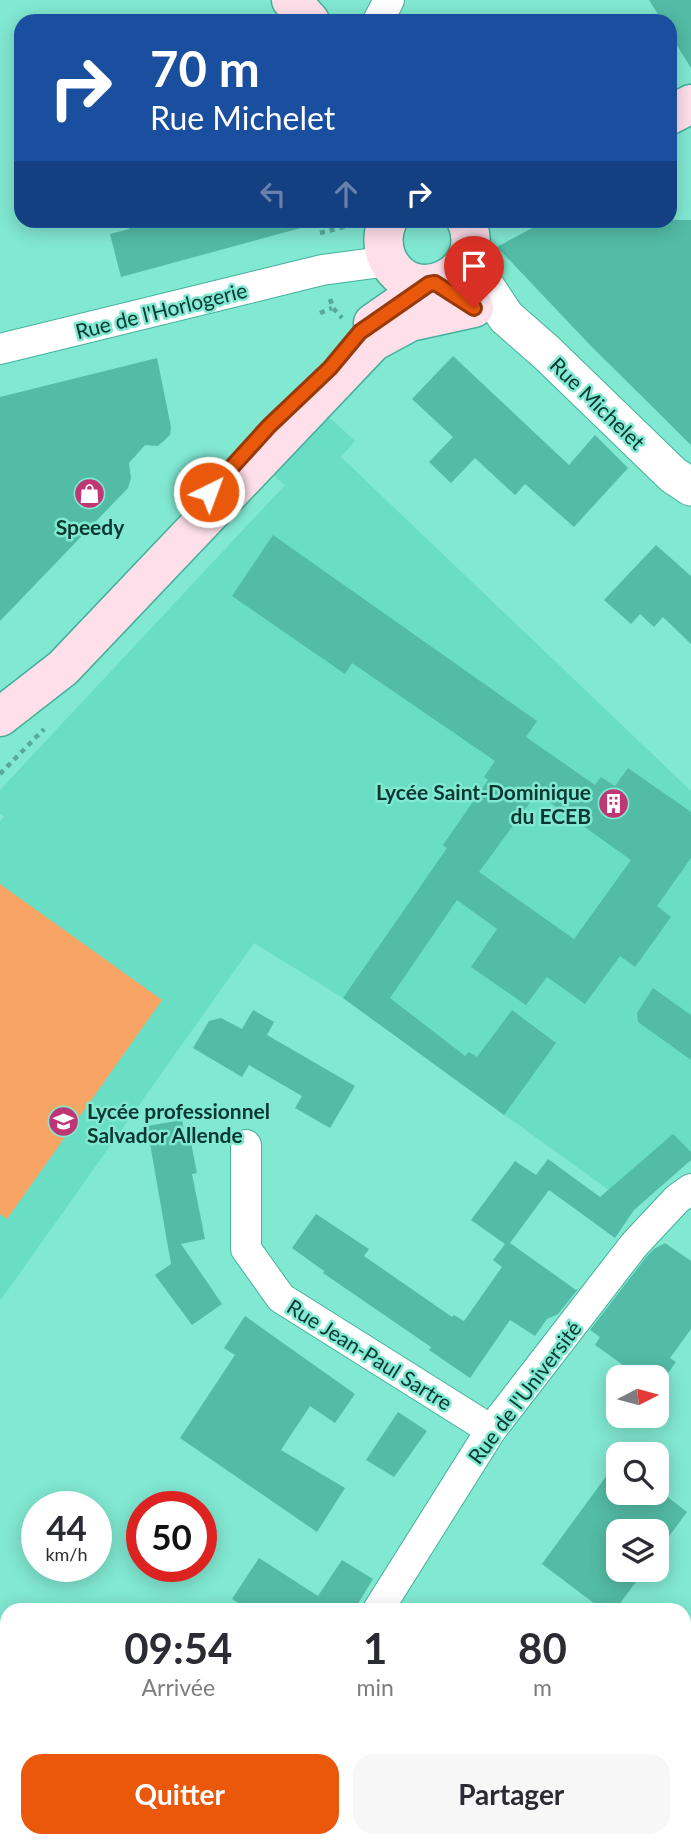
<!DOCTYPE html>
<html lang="fr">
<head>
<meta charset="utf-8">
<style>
	body { margin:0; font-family:Lato,sans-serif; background:#f7f7f7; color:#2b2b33; height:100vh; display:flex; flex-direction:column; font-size:26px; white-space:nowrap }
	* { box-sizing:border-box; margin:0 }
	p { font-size:23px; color:#7c7c81 }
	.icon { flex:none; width:38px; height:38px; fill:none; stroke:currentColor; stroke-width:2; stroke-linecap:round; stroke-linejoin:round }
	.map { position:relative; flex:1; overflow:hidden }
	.sheet { position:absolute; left:0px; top:1603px; width:691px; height:245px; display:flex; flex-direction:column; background:#fff; border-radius:21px 21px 0 0; box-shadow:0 4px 18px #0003 }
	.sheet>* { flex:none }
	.top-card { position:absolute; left:14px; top:14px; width:663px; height:214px; border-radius:21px; box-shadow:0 4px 18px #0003; background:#1a4fa0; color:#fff; overflow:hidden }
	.needle { width:46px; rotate:84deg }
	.fabs { position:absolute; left:606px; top:1365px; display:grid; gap:14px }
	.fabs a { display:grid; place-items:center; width:63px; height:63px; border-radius:14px; background:#fff; box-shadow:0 4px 18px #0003; font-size:35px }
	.speed { position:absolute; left:21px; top:1491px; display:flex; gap:14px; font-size:35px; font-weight:700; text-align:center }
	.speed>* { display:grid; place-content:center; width:91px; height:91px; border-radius:50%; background:#fff; box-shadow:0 4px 18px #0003; line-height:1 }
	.speed small { font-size:18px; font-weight:400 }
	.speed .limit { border:10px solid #d22; background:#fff; color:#111 }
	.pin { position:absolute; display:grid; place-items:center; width:60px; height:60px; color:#fff; margin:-72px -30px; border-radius:50% 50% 50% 0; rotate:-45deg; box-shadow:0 0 7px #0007 }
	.pin .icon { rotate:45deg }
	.me { position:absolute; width:77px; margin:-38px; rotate:42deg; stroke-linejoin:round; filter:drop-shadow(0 0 5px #0008) }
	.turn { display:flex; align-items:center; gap:24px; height:147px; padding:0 21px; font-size:32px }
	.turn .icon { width:91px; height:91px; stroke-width:2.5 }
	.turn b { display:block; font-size:49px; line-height:60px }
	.lanes { display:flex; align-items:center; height:66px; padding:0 21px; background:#0003; justify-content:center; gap:35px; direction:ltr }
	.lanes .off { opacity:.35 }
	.eta { display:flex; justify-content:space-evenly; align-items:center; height:119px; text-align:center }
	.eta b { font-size:42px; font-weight:700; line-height:49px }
	.primary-button { display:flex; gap:14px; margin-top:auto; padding:14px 21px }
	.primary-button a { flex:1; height:80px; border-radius:21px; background:#ea580c; color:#fff; font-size:28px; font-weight:700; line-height:80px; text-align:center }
	.primary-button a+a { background:#f7f7f7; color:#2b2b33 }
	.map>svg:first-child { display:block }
</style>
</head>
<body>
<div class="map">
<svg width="691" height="1848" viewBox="0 0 691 1848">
	<rect width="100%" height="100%" fill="#81e8d1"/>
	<path fill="#69dec5" d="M329 417 355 441 341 457 691 791V1160L635 1209 343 998 254 943 0 1301V821L4 817 0 814V790L285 485 273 475Z
		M0 1633 7 1638V1841H197L192 1848H0Z"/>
	<path fill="#f7a464" d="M0 884 162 1000 7 1219 0 1214Z"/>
	<path fill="#53bca6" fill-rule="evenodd" d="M649 0H691V68L670 34V21H662Z
		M128 220H300L301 228 121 277 110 234 129 229Z
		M547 220H691V445L590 345 497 247Z
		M453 356 569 465 595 435 628 468 574 527 525 484 515 495 475 458 451 483 429 462 453 437 412 399Z
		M157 358 171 427 170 435 158 446 145 445 129 463 131 478 128 488 0 621V397Z
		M273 535 537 721 526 737 595 785 601 777 615 786 628 768 691 812V858L657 906 671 917 635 967 620 956 585 1004 547 977 526 1005 471 967 497 929 457 900 390 998 465 1056 469 1052 477 1057 512 1010 556 1043 504 1115 343 998 447 848 443 845 488 780 484 777 495 761 352 663 345 674 232 596ZM537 793 631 860 574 939 479 872Z
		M656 545 691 576V644L663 617 654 627 640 614 631 624 604 600Z
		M653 988 691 1015V1060L638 1022 637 1013Z
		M253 1010 274 1022 267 1035 355 1086 330 1128 295 1108 302 1096 249 1065 242 1077 193 1048 209 1021 221 1018 242 1029Z
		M182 1120 185 1138 190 1137 194 1158 197 1173 192 1174 205 1239 181 1244 222 1304 192 1325 155 1275 171 1264 147 1126Z
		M673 1134 691 1152V1160L634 1210 615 1238 549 1190 510 1243 576 1290 579 1288 558 1314 547 1319 535 1336 510 1320 470 1378 429 1350 431 1347 323 1273 324 1271 292 1248 316 1214 369 1249 364 1256 452 1317 454 1315 464 1321 502 1267 493 1260 505 1244 471 1220 515 1161 536 1175 548 1159 600 1197Z
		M665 1243 691 1261V1329L670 1358 676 1362 665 1377H640L595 1345 600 1337 590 1330 647 1256 654 1249Z
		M245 1316 355 1394 335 1423 310 1406 281 1450 345 1488 317 1532 180 1438 235 1355 224 1348Z
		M398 1412 427 1431 394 1477 366 1460Z
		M618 1460V1493H656V1488L687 1512 656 1554V1531H618V1570H645L615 1610H603L542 1564Z
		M259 1558 318 1596 342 1560 373 1579 354 1610H250L232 1599Z"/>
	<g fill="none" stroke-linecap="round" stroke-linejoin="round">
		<defs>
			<path id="minor" d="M378 21 389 0
				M0 349 322 270 389 261
				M246 1145V1249L281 1298 491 1430
				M378 1610 491 1430 634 1245 677 1199 691 1189
				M212 1848 217 1841"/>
			<path id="tertiary" d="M467 258 506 317 547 353 673 475 691 487"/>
			<path id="secondary" d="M291 0 310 21
				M670 115 691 104
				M388 220C382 233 382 245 387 258 411 311 490 275 466 220
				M373 323 429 284
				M0 717 63 668 373 342 410 322 474 308"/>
		</defs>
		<use href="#minor" stroke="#46b09b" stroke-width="32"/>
		<use href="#tertiary" stroke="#46b09b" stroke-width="39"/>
		<use href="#secondary" stroke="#46b09b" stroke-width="41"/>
		<path stroke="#56aa98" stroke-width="4.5" stroke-dasharray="5 5" stroke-linecap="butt" d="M320 233 351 225
			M330 299 333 308 342 318
			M320 313 332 308
			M0 774 44 729"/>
		<use href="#minor" stroke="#fff" stroke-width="30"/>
		<use href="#tertiary" stroke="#fff" stroke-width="37"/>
		<use href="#secondary" stroke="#fedfea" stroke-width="38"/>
	</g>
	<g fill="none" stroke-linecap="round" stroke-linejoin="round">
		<defs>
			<path id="route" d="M209 492 269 426 330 368 360 332 429 284 435 283 474 308"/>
		</defs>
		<use href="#route" stroke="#983908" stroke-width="18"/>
		<use href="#route" stroke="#ea580c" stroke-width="12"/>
	</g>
	<defs>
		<symbol id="shop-disc" viewBox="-11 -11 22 22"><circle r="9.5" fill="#bf3674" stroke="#81e8d1"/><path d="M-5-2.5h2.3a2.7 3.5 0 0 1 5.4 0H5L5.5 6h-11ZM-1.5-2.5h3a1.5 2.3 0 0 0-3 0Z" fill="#fff"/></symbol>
		<symbol id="building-disc" viewBox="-11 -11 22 22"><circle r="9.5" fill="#bf3674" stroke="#81e8d1"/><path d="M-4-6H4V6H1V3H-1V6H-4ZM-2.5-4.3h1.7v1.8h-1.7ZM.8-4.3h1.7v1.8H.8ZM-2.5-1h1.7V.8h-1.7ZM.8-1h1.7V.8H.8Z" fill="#fff"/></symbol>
		<symbol id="school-disc" viewBox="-11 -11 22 22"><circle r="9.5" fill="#bf3674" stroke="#81e8d1"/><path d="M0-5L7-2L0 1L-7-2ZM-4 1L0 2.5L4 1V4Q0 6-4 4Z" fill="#fff"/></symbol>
	</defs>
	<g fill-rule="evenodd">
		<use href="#shop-disc" x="72" y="476" width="35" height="35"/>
		<use href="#building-disc" x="596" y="786" width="35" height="35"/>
		<use href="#school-disc" x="46" y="1104" width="35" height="35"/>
	</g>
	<g text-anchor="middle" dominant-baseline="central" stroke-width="5" stroke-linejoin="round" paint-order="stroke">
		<g font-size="21" fill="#093830" stroke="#81e8d1">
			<text transform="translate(161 310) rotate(-14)">Rue de l'Horlogerie</text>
			<text transform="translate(598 403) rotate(44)">Rue Michelet</text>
			<text transform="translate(370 1354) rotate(32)">Rue Jean-Paul Sartre</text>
			<text transform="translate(524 1392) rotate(-53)">Rue de l'Université</text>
		</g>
		<g font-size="21" font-weight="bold" fill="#093830" stroke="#81e8d1">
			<text x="90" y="526">Speedy</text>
			<text x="591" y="791" text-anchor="end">Lycée Saint-Dominique<tspan x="591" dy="24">du ECEB</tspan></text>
			<text x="87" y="1110" text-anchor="start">Lycée professionnel<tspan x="87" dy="24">Salvador Allende</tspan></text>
		</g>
	</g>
</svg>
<div class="fabs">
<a><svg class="needle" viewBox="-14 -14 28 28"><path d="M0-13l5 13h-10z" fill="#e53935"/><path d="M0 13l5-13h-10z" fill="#7c7c81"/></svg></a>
<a><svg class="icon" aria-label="search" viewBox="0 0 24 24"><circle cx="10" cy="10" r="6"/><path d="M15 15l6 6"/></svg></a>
<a><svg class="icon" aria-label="layers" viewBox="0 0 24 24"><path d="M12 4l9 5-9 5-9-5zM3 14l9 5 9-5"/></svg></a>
</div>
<div class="speed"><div>44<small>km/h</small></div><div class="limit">50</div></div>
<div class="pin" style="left:474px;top:308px;background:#d93025"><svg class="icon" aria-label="arrive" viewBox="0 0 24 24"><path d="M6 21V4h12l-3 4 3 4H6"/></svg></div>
<svg class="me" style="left:209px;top:492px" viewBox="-20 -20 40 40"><circle r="17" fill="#ea580c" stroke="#fff" stroke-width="3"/><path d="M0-11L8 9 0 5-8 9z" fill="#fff"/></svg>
<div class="top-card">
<div class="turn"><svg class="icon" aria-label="right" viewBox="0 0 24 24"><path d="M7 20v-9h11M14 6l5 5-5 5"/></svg><div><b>70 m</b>Rue Michelet</div></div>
<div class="lanes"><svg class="icon off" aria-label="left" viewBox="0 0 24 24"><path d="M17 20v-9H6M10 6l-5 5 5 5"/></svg><svg class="icon off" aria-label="ahead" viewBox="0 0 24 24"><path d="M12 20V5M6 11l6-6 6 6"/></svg><svg class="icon" aria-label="right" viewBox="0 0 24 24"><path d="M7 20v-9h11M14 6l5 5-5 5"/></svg></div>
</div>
<section class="sheet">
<div class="eta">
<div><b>09:54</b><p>Arrivée</p></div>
<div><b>1</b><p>min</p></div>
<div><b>80</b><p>m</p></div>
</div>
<div class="primary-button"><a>Quitter</a><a>Partager</a></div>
</section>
</div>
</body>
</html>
